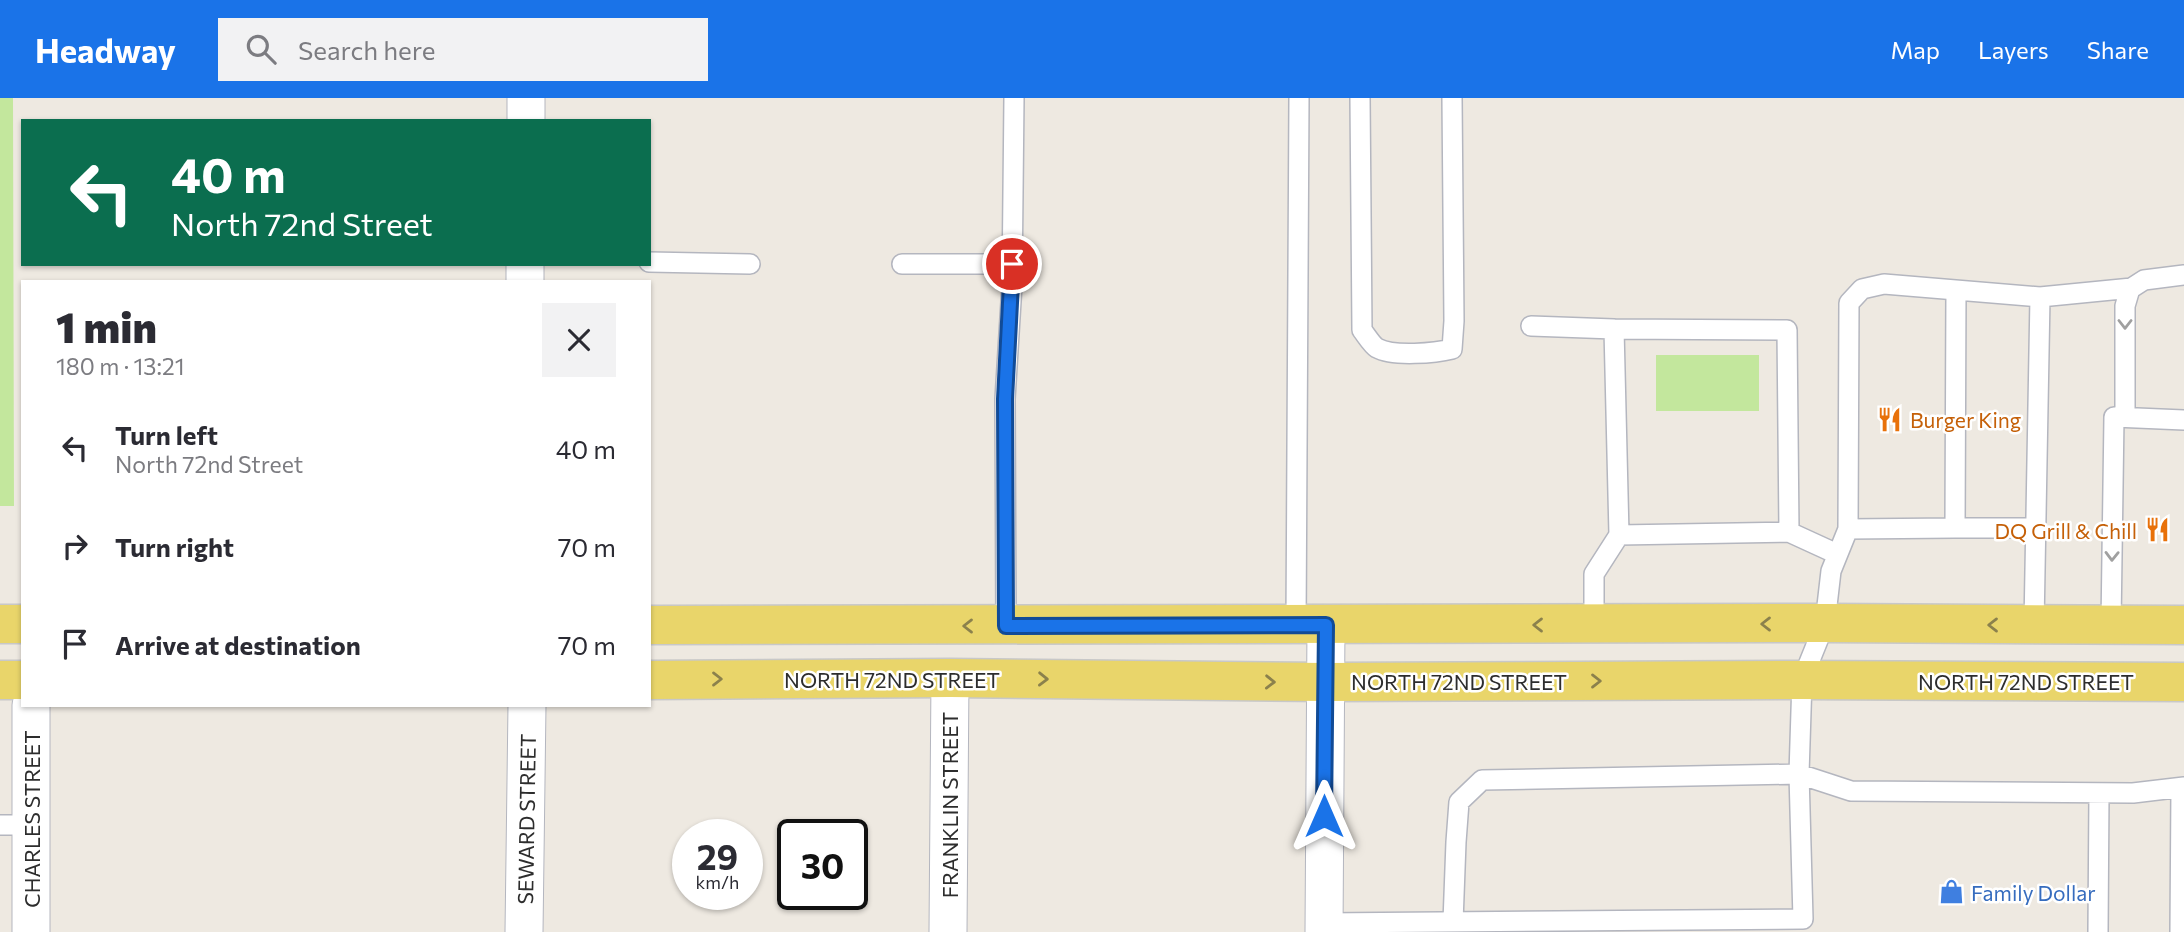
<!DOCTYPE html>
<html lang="en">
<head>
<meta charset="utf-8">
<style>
	body { margin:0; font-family:Commissioner,sans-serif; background:#f2f2f3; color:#2b2b33; height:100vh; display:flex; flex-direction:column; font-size:26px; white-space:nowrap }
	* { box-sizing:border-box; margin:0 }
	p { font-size:23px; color:#7c7c81 }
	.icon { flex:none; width:38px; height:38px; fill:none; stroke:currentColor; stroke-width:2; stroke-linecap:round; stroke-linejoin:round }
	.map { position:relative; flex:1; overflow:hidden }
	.side { position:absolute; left:21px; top:182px; width:630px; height:427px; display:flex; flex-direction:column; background:#fff; border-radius:0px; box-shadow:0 2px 5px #0004 }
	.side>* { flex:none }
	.top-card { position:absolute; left:21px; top:21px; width:630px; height:147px; border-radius:0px; box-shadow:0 2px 5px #0004; background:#0b6e4f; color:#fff; overflow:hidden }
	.speed { position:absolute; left:672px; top:721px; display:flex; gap:14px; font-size:35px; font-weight:700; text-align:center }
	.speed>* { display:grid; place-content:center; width:91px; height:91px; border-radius:50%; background:#fff; box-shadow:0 2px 5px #0004; line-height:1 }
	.speed small { font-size:18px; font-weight:400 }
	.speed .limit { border:4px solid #111; border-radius:10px; background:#fff; color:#111 }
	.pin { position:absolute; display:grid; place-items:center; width:60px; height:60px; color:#fff; margin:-30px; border:4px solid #fff; border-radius:50%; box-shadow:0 2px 7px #0007 }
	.me { position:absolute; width:77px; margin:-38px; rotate:0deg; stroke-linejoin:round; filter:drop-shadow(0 0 5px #0008) }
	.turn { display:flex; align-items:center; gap:24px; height:147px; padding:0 35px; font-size:32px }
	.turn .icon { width:91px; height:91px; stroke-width:2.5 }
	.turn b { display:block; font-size:49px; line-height:60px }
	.round { display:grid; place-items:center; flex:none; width:74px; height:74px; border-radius:0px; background:#f2f2f3 }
	.summary { display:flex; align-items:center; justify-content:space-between; height:119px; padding:0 35px }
	h1 { font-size:42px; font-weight:800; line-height:52px }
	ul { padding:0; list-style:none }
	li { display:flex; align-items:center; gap:21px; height:98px; padding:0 35px }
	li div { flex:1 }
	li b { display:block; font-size:26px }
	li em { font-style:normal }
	header { display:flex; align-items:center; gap:42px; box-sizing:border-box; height:98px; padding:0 35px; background:#1a73e8; color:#fff }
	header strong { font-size:33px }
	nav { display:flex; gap:38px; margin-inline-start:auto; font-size:24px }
	.search { width:490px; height:63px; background:#f2f2f3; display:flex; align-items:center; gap:18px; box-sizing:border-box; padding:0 24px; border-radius:0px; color:#7c7c81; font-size:26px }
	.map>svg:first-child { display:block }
</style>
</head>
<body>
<header>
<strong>Headway</strong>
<div class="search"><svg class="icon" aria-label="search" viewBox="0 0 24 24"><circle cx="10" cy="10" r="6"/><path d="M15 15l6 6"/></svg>Search here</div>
<nav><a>Map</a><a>Layers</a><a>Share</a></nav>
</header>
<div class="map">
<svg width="2184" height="834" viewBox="0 0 2184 834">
	<rect width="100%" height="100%" fill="#eee9e1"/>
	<path fill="#c3e79d" d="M0 0H13L14 408H0Z
		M1656 257H1759V313H1656Z"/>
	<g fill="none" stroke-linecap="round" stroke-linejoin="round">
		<defs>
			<path id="lane" d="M1360 0 1362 232C1366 237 1372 247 1377 250 1393 259 1436 255 1452 251L1454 223 1452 0
				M649 164 750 166
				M902 166H1012
				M2040 199 2132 190
				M1531 228 1614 231
				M2125 319V208L2130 191 2144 182 2184 177
				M1955 430H2036
				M1848 431 1955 430 1956 192
				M1789 434 1619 437 1614 231 1787 232 1789 434 1837 456
				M1594 526V476L1619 437
				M1296 527 1299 0
				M2111 527 2114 319 2184 322
				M1006 528 1005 301 1012 187 1014 0
				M0 727H31
				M1453 824 1456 744 1459 704 1482 682 1799 676 1851 693 2133 695 2184 689
				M1324 825 1803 821 1799 676 1802 582 1825 525 1831 473 1848 431 1849 205 1862 191 1884 186 2040 199 2034 527
				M2098 834 2099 695
				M2180 834 2181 690"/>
			<path id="street" d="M526 23V0
				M525 184V166
				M31 834V607
				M524 834 527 607
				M948 834 950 580
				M1324 834 1326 527"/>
			<path id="primary" d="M0 526H23
				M649 527 1825 525 2184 527
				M0 582H23
				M649 582 950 580 1325 584 1802 582 2184 584"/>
		</defs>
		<use href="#lane" stroke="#b4b6bf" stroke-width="22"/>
		<use href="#street" stroke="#b4b6bf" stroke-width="39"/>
		<use href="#primary" stroke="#c8c8c8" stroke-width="41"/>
		<use href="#lane" stroke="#fff" stroke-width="19"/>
		<use href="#street" stroke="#fff" stroke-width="37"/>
		<use href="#primary" stroke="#e9d56a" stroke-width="38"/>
	</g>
	<defs><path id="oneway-chevron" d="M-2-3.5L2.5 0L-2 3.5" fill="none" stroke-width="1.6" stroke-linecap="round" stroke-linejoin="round" transform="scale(1.75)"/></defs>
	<g stroke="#a0a0a0">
		<use href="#oneway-chevron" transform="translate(2125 226) rotate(90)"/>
		<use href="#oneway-chevron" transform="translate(2112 458) rotate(91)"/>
	</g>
	<g stroke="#8b814c">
		<use href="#oneway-chevron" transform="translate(1766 526) rotate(180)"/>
		<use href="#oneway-chevron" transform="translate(1538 527) rotate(180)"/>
		<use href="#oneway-chevron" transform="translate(1993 527) rotate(-180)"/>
		<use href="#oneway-chevron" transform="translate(968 528) rotate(180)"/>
		<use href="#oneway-chevron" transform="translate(717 581)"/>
		<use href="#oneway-chevron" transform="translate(1043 581) rotate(1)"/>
		<use href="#oneway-chevron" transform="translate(1596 583)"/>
		<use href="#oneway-chevron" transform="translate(1270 584) rotate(1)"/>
	</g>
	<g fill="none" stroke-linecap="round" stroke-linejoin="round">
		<defs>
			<path id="route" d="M1012 166 1005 301 1006 528 1326 527 1324 718"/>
		</defs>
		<use href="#route" stroke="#114b97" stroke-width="18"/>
		<use href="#route" stroke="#1a73e8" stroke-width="12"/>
	</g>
	<defs>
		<symbol id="restaurant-bare" viewBox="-9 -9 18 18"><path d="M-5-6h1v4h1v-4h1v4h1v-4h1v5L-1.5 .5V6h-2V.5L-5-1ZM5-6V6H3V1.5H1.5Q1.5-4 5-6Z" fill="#e8710a" stroke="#fff" stroke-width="2.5" paint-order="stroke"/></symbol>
		<symbol id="shop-bare" viewBox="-9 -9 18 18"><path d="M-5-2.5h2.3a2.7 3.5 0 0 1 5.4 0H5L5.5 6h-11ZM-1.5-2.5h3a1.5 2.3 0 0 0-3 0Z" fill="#3f7fe0" stroke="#fff" stroke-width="2.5" paint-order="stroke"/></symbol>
	</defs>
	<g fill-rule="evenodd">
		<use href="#restaurant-bare" x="1872" y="304" width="35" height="35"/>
		<use href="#restaurant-bare" x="2140" y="414" width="35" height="35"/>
		<use href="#shop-bare" x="1934" y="776" width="35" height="35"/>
	</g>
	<g text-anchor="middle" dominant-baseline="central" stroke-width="5" stroke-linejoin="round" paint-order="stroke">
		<g font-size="21" fill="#c56008" stroke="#fff" text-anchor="start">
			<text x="1910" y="321">Burger King</text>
			<text x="2137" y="432" text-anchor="end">DQ Grill &amp; Chill</text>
		</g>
		<g font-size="21" fill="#2d2d2d" stroke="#fff">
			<text x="892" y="581">NORTH 72ND STREET</text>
			<text x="1459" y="583">NORTH 72ND STREET</text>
			<text x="2026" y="583">NORTH 72ND STREET</text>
			<text transform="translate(949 707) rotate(-90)">FRANKLIN STREET</text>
			<text transform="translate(31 721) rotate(-90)">CHARLES STREET</text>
			<text transform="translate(526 721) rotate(-89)">SEWARD STREET</text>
		</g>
		<g font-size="21" fill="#366cbe" stroke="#fff" text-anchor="start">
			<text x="1971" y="794">Family Dollar</text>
		</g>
	</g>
</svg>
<div class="speed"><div>29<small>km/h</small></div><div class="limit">30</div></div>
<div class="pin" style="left:1012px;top:166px;background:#d93025"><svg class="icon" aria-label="arrive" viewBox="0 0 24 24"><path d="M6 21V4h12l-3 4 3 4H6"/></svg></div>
<svg class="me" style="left:1324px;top:718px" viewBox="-20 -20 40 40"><path d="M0-17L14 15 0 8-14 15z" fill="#1a73e8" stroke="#fff" stroke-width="4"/></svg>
<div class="top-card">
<div class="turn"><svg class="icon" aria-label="left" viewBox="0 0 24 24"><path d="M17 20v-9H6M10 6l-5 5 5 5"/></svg><div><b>40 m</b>North 72nd Street</div></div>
</div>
<section class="side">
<div class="summary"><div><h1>1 min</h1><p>180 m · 13:21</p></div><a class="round"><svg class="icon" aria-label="close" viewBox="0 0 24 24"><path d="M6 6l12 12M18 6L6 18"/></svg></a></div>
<ul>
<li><svg class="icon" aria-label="left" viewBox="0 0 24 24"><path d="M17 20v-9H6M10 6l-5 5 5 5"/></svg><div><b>Turn left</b><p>North 72nd Street</p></div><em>40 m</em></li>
<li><svg class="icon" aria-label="right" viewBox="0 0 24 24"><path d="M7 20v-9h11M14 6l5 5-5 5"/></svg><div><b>Turn right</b></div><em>70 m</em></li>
<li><svg class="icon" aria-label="arrive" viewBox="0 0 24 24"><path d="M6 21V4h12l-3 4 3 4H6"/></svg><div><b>Arrive at destination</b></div><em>70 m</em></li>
</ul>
</section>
</div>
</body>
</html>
